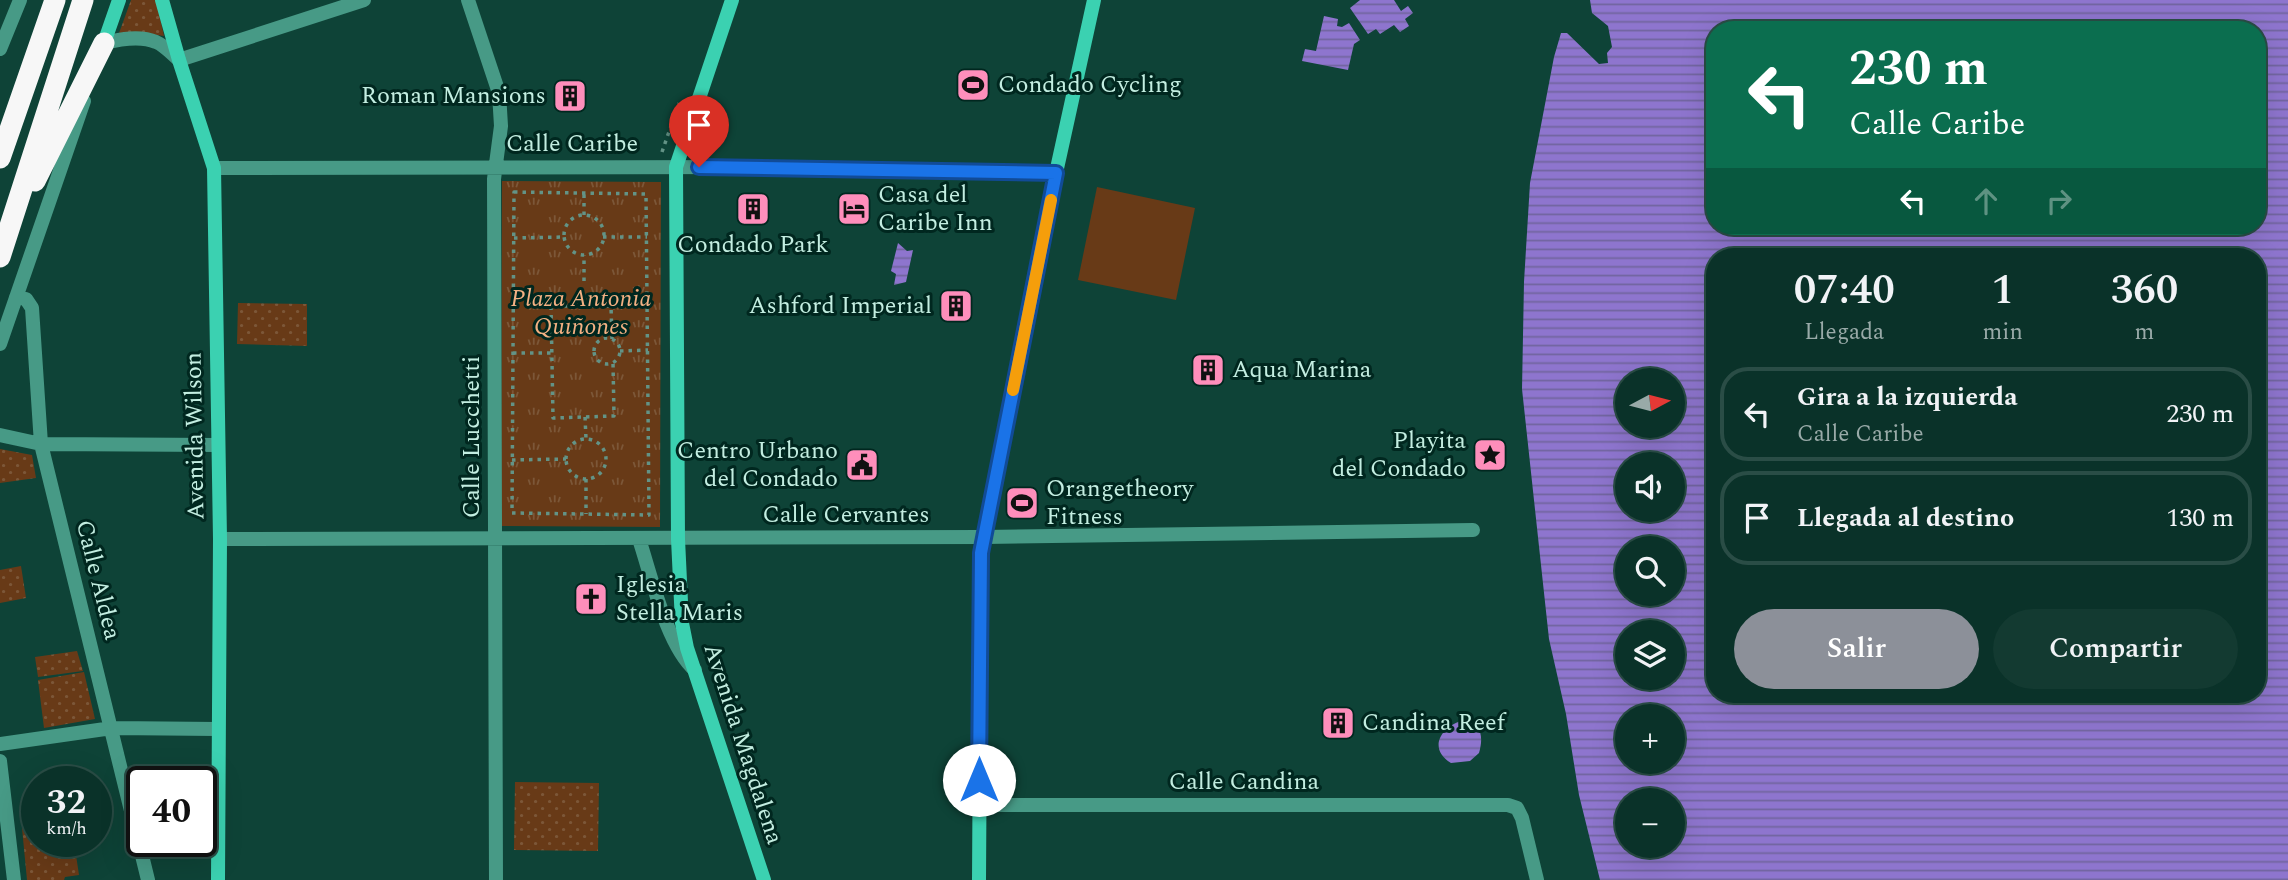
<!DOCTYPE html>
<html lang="es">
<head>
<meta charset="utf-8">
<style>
	body { margin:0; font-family:Spectral,serif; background:#133a31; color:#f1f3f6; height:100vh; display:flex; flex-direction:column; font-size:26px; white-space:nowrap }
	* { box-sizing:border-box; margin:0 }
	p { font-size:23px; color:#99aaa8 }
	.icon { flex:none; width:38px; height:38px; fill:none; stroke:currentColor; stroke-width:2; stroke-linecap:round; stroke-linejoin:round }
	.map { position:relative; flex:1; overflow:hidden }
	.drawer { position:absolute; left:1706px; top:248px; width:560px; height:455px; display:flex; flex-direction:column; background:#0a3229; border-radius:28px; box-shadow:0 7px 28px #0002,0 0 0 2px #2a4d46 }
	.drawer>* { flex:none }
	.hud { position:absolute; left:1706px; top:21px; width:560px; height:214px; border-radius:28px; box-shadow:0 7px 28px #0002,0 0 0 2px #2a4d46; background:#0b6e4f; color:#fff; overflow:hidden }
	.needle { width:46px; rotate:83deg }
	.buttons { position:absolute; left:1615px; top:368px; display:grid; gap:14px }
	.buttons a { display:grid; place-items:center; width:70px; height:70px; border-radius:50%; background:#0a3229; box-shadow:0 7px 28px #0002,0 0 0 2px #2a4d46; font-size:35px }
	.speed { position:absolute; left:21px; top:766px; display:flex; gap:14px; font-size:35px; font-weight:700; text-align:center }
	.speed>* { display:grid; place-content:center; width:91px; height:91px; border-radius:50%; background:#0a3229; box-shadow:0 7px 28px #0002,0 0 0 2px #2a4d46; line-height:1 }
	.speed small { font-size:18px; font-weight:400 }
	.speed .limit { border:4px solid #111; border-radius:10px; background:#fff; color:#111 }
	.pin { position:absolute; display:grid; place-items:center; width:60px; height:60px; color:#fff; margin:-72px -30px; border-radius:50% 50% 50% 0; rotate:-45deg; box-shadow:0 0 7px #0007 }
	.pin .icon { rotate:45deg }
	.me { position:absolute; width:77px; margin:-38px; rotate:0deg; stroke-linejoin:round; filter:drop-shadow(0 0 5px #0008) }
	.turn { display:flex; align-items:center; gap:24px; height:147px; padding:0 28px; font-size:32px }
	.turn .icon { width:91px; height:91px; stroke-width:2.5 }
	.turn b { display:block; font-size:49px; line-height:60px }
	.lanes { display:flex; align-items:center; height:66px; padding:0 28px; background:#0003; justify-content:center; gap:35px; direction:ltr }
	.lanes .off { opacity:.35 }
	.eta { display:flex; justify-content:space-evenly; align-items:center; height:119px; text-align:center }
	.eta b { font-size:42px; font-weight:600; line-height:49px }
	.cta { display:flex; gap:14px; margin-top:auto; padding:14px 28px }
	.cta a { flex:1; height:80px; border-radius:42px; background:#8c9099; color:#fff; font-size:28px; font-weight:600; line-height:80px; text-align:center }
	.cta a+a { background:#133a31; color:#f1f3f6 }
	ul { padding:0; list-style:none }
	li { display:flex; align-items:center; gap:21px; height:94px; margin:0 14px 10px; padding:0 14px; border:4px solid #2a4d46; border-radius:28px }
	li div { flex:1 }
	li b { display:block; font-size:26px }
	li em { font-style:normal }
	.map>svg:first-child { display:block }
</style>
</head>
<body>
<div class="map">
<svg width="2288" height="880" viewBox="0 0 2288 880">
	<defs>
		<pattern id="grass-dots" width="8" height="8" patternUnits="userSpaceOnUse" patternTransform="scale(1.75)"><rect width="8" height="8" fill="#683a17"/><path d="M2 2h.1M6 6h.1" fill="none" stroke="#7c5738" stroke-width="1.8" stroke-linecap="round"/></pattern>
		<pattern id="park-tufts" width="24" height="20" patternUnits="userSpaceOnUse" patternTransform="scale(1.75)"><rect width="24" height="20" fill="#683a17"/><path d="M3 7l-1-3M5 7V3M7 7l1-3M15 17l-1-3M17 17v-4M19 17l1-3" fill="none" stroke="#7c5738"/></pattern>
		<pattern id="water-rules" width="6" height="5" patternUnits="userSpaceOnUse" patternTransform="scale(1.75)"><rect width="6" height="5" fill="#8e75ce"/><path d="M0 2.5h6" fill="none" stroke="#71659e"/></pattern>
	</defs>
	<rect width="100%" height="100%" fill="#0e4337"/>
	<path fill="url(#grass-dots)" d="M131 0H156L164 36 136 32 118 36Z
		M238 303 307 304V346L237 344Z
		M0 449 32 455 36 478 0 483Z
		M21 566 26 598 0 603V570Z
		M77 651 83 671 38 677 35 657Z
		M84 672 95 719 44 728 38 680Z
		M515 782 599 783 598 851 514 850Z
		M37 826V842H74L79 875 65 877 64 880H27L22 828Z"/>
	<path fill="url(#park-tufts)" d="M502 181 661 182 660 527 501 526Z"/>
	<path fill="#683a17" d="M1097 187 1195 208 1176 300 1078 280Z"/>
	<path fill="url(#water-rules)" fill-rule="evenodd" d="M1360 0H1394L1401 11 1408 6 1413 13 1405 19 1409 26 1400 32 1394 25 1380 34 1376 29 1368 34 1350 8Z
		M1590 0H2288V880H1600L1579 795 1566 714 1549 639 1522 389 1524 282 1530 183 1554 57 1561 33H1567L1599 64 1608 63 1607 53 1612 47 1608 26 1592 13ZM1715 30H2258V226H1715ZM2258 257V695H1715V257ZM1628 380H1673V425H1628ZM1628 464H1673V509H1628ZM1628 548H1673V593H1628ZM1628 632H1673V677H1628ZM1628 716H1673V761H1628ZM1628 800H1673V845H1628Z
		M1324 16 1338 19 1337 26 1342 27 1349 23 1360 40 1354 44 1348 70 1302 61 1305 49 1316 51Z
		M898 243 907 251 913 250 906 282 894 285 896 274 891 271Z
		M1465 720C1483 724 1483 739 1479 753L1470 761 1451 763C1426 748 1443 724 1465 720Z"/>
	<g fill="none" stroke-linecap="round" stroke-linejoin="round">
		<path stroke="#639386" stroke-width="3.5" stroke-dasharray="3.5 5" stroke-linecap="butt" d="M662 152 679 103
			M514 192 646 194 649 515 512 513Z
			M584 215V193
			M564 235a20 20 0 1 1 40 0a20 20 0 1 1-40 0Z
			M603 237H647
			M514 238 564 237
			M584 281V255
			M594 351a13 13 0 1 1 26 0a13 13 0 1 1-26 0Z
			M612 339 611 306H551L553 418 614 416 613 363
			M620 351 648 350
			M513 353H552
			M585 417 586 439
			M566 459a20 20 0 1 1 40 0a20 20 0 1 1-40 0Z
			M512 460 566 459
			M586 479V514"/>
		<path stroke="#479a86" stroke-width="14" d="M468 0 499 93 501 126 494 179 496 880
			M0 49 20 0
			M101 52 104 43C120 39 140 35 156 42 164 45 172 54 179 60L364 0
			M214 168 745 167 1056 173
			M16 297 26 299 32 308 41 444 148 880
			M0 344 84 101
			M0 435 41 444 218 445
			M220 539 984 537 1473 530
			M639 539C651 575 667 646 695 670
			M0 744 112 728 217 729
			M0 761 14 880
			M979 805H1508L1517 808 1522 818 1537 880"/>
		<path stroke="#3bd1b1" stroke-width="14" d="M162 0 179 60 214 168 220 539 218 880
			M732 0 676 167 678 539 682 623 687 648 764 880
			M104 43 119 0
			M979 880 981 553 1056 173 1094 0"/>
		<path stroke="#f7f7f7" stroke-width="21" d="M0 158 55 0
			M35 181 104 43
			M0 257 83 0"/>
	</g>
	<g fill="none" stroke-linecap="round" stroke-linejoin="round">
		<defs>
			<path id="route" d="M699 167 1056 173 981 553 979 780"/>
		</defs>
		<use href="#route" stroke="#114b97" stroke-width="18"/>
		<use href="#route" stroke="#1a73e8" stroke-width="12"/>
		<path stroke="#f59e0b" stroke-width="12" d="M1013 390 1051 200"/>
	</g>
	<defs>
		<symbol id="stadium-square" viewBox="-11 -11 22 22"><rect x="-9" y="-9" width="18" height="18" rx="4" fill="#fe8ebb" stroke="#00271f"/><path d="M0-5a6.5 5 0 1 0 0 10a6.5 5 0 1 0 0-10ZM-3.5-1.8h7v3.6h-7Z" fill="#111"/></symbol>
		<symbol id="building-square" viewBox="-11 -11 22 22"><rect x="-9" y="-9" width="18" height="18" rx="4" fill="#fe8ebb" stroke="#00271f"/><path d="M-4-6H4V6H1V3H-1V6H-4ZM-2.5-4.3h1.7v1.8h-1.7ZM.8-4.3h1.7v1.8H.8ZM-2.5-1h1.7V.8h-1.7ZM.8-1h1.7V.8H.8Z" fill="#111"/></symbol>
		<symbol id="hotel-square" viewBox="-11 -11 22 22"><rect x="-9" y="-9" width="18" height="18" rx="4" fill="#fe8ebb" stroke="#00271f"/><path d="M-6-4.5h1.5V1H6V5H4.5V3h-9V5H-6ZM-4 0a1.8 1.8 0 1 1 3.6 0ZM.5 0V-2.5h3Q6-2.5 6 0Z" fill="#111"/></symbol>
		<symbol id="sight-square" viewBox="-11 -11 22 22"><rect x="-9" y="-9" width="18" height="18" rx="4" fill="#fe8ebb" stroke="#00271f"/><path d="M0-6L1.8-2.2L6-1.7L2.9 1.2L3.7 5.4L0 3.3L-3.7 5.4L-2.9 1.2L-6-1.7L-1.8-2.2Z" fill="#111"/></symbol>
		<symbol id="civic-square" viewBox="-11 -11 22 22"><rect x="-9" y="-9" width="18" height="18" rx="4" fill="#fe8ebb" stroke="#00271f"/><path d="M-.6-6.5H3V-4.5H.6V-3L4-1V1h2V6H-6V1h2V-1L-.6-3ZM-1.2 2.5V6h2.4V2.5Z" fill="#111"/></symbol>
		<symbol id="church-square" viewBox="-11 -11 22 22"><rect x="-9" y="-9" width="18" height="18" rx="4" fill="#fe8ebb" stroke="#00271f"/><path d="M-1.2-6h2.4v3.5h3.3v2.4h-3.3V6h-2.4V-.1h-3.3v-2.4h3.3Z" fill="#111"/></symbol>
	</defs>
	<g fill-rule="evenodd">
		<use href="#stadium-square" x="954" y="66" width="38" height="38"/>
		<use href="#building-square" x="551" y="77" width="38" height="38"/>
		<use href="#building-square" x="734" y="190" width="38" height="38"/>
		<use href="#hotel-square" x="835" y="190" width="38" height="38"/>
		<use href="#building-square" x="937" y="287" width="38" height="38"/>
		<use href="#building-square" x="1189" y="351" width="38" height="38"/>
		<use href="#sight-square" x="1471" y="436" width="38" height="38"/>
		<use href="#civic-square" x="843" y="446" width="38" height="38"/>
		<use href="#stadium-square" x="1003" y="484" width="38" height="38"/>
		<use href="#church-square" x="572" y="580" width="38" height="38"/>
		<use href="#building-square" x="1319" y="704" width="38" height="38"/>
	</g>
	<g text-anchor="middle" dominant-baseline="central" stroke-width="6" stroke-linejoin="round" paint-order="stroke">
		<g font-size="24" fill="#c3eee1" stroke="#00271f" text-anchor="start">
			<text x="998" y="85">Condado Cycling</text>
			<text x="546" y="96" text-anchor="end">Roman Mansions</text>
			<text x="878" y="195">Casa del<tspan x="878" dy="28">Caribe Inn</tspan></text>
			<text x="753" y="245" text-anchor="middle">Condado Park</text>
			<text x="932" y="306" text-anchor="end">Ashford Imperial</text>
			<text x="1232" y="370">Aqua Marina</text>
			<text x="1466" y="441" text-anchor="end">Playita<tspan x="1466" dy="28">del Condado</tspan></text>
			<text x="838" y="451" text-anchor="end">Centro Urbano<tspan x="838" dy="28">del Condado</tspan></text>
			<text x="1046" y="489">Orangetheory<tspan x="1046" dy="28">Fitness</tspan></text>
			<text x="616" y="585">Iglesia<tspan x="616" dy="28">Stella Maris</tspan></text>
			<text x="1362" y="723">Candina Reef</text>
		</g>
		<g font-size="24" fill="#c3eee1" stroke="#00271f">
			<text x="572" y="144">Calle Caribe</text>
			<text transform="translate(195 436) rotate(-91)">Avenida Wilson</text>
			<text transform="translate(472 437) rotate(-90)">Calle Lucchetti</text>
			<text x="846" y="515">Calle Cervantes</text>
			<text transform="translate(98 580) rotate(76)">Calle Aldea</text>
			<text transform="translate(743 744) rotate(72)">Avenida Magdalena</text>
			<text x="1244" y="782">Calle Candina</text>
		</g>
		<g font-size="24" font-style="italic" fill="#f3b183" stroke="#00271f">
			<text x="581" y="299">Plaza Antonia<tspan x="581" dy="28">Quiñones</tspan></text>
		</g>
	</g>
</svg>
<div class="buttons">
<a><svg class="needle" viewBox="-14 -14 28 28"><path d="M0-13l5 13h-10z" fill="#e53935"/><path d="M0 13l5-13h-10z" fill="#99aaa8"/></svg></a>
<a><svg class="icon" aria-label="sound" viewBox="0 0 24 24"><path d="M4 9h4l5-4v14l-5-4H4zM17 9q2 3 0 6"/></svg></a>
<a><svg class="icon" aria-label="search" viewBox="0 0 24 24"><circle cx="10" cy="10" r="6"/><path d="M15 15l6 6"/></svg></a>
<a><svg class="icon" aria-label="layers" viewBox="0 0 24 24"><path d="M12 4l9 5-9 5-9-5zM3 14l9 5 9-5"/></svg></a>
<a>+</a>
<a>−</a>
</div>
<div class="speed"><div>32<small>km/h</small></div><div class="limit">40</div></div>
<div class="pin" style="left:699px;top:167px;background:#d93025"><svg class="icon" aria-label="arrive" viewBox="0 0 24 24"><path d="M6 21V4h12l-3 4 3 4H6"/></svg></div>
<svg class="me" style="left:979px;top:780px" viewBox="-20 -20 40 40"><circle r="19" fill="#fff"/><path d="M0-13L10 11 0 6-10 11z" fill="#1a73e8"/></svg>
<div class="hud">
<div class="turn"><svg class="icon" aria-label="left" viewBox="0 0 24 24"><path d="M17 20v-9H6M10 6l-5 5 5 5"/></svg><div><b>230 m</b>Calle Caribe</div></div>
<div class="lanes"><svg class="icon" aria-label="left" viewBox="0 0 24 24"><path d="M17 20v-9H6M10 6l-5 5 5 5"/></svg><svg class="icon off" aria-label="ahead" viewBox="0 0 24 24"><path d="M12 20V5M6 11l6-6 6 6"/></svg><svg class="icon off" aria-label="right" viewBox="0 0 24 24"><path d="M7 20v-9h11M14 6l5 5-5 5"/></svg></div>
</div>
<section class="drawer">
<div class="eta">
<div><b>07:40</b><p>Llegada</p></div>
<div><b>1</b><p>min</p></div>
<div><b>360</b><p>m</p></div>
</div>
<ul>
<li><svg class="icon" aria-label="left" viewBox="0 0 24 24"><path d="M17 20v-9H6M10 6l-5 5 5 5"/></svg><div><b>Gira a la izquierda</b><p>Calle Caribe</p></div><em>230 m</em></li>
<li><svg class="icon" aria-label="arrive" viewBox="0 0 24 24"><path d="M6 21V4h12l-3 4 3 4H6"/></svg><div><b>Llegada al destino</b></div><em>130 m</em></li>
</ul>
<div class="cta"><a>Salir</a><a>Compartir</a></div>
</section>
</div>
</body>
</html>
